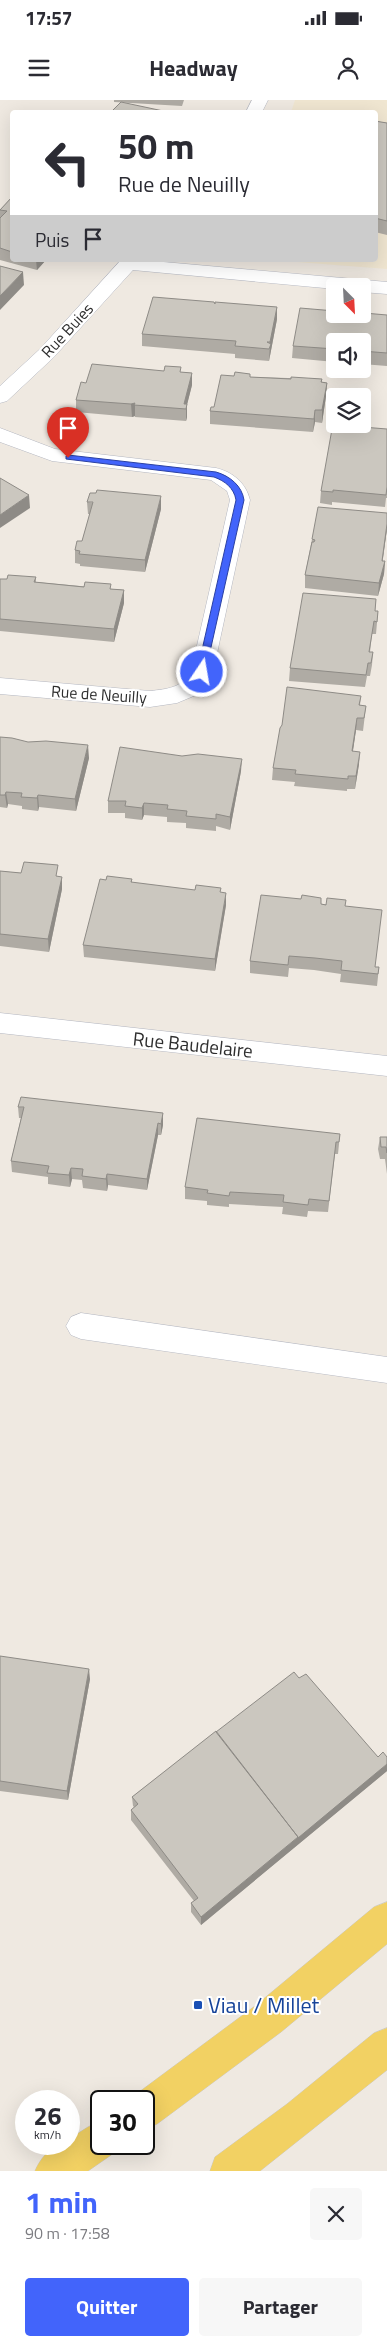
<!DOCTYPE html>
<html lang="fr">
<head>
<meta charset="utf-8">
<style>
	body { margin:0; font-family:"Titillium Web",sans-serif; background:#f7f7f7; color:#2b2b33; height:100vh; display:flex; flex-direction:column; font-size:19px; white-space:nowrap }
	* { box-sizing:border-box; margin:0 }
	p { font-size:16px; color:#7c7c81 }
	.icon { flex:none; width:28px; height:28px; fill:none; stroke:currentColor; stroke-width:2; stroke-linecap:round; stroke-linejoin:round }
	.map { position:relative; height:2071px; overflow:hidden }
	.drawer { display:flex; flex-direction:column; background:#fff; flex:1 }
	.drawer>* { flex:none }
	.banner { position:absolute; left:10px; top:10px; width:368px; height:152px; border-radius:5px; box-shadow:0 5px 20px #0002; background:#fff; color:#2b2b33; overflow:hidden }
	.needle { width:32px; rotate:156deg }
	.buttons { position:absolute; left:326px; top:178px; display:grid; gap:10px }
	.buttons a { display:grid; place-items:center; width:45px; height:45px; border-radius:5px; background:#fff; box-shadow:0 5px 20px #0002; font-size:25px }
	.speed { position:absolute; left:15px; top:1990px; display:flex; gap:10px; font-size:25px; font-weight:700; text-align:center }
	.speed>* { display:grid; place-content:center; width:65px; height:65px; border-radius:50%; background:#fff; box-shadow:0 5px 20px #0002; line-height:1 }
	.speed small { font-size:12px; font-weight:400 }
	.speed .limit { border:2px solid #111; border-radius:8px; background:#fff; color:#111 }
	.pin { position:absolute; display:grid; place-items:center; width:42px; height:42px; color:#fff; margin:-51px -21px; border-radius:50% 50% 50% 0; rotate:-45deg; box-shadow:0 0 5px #0007 }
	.pin .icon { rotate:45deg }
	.me { position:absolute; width:55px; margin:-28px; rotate:12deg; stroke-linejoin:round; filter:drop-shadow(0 0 4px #0008) }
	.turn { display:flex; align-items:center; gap:18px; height:105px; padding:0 25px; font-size:22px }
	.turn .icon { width:65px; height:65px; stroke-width:2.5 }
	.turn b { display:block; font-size:35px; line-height:42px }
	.then { display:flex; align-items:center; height:48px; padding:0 25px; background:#0003; gap:10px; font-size:19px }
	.round { display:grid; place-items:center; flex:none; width:52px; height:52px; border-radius:5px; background:#f7f7f7 }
	.head { display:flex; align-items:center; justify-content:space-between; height:85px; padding:0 25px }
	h1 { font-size:30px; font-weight:700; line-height:38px; color:#4264fb }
	.button { display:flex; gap:10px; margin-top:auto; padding:10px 25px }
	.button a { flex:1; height:58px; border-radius:5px; background:#4264fb; color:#fff; font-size:20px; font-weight:700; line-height:58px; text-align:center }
	.button a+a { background:#f7f7f7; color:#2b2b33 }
	.status { display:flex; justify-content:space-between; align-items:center; height:35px; padding:0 25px; background:#fff; direction:ltr }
	.status svg { height:14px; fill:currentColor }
	header { display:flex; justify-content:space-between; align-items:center; height:65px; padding:0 25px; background:#fff; font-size:22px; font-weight:700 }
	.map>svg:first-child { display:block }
</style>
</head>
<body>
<div class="status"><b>17:57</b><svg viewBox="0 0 49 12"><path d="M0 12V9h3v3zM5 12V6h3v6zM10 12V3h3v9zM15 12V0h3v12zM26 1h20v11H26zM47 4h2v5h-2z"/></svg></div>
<header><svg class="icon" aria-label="menu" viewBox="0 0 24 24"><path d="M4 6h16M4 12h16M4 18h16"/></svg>Headway<svg class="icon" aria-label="person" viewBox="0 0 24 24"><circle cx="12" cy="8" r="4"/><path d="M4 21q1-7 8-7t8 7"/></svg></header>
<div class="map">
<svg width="387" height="2071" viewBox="0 0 387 2071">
	<rect width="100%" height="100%" fill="#efe9e1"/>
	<path fill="#f0e6d1" d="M295 0H387V169L271 160H375V12H291Z"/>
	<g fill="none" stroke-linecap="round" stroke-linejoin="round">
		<defs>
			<path id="minor" d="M252 0H268L262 12H246Z
				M121 160H141L387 182V194L362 192V186H335V189L133 170 54 257 7 301 0 303V286L40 249Z
				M0 328 55 349 216 368C233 372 246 383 250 400L213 572 204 588 196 595 177 603 150 607 0 594V578L150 591C167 589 182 588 191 572L230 400 227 391 211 380 52 361 0 342Z
				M0 913 387 956V976L0 933Z
				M81 1213 387 1257V1283L81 1239 71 1235 66 1226 71 1217Z"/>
			<path id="major" d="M387 1802V1844L281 1932 157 2024 144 2030V2001H129L131 1998 255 1906 374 1807Z
				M387 1928V1970L260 2071H210L215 2057 287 2004 374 1933Z
				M101 2021V2044H118L114 2053 88 2071H35C41 2057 52 2044 69 2044V2039L88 2027Z"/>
		</defs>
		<use href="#minor" stroke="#b4b7c1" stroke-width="1"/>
		<use href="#major" stroke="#c9c9c9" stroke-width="1"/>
		<use href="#minor" fill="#fff" fill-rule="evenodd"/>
		<use href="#major" fill="#f2d163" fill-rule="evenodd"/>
	</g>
	<path fill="#afaba4" d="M114 0H184L182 6 114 2Z
		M375 21 387 23V135L375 132Z
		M12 97V160H46L37 170 0 160V110Z
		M215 204 277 207V219L269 261 235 258V254L142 246V234Z
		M387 215V266L362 264V241H335V262L292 258 293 246 363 216Z
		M164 271 192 273V285L187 304V317L186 321 135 317V316L132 317 76 312V300L86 283Z
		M250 277 322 279V282L327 283 326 296 322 323 315 322 313 332 210 324V311Z
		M387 329V398H386L385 407 332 402V405L320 403 321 391 350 330Z
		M87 402 161 409 145 472 80 466V464L75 463V450L82 441 90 414H88Z
		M387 413V429L382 461H385L384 474 378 496 305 488V475L312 439Z
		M36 477V482L124 490V503L114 542 0 531V479H7Z
		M376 499 375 511H378L376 534H372L370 552H373L372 565 370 576H367L365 587 289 581 290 568Z
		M361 596 360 605 366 606 363 631 356 630 353 651 359 664 355 689H347V691L294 686 295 682 272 680 273 668Z
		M0 637 89 658 76 711 39 707 38 711 22 709V706L8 704 7 708 0 707Z
		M241 671 230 730 216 726V731L186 728V723L167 722V717L144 715 142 720 125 718V713H108V701Z
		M0 771 62 777V789L49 852 0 846Z
		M132 779V783L226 805 215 871 84 857 83 845 106 780Z
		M321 804 345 806 375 867H379L377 886 340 882 341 874 314 870 289 868 288 877 250 873V861Z
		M18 1007 163 1013V1025L161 1035H158L147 1090 108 1085 107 1091 83 1088 82 1080 72 1079 70 1087 48 1084V1077L12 1072 11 1061 21 1018H19Z
		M340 1034 338 1054H335L328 1112 308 1111 307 1117 282 1114 283 1107 229 1104V1107L207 1105V1101L185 1099V1087Z
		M380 1037H387V1074L385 1059H380L378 1049Z
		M0 1556 90 1579 68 1700 0 1691Z
		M216 1632 387 1671 201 1825 191 1812V1803L194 1801 131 1720V1710L134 1707 133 1706 132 1697Z"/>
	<path fill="#8e8b86" d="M36 160H46L37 170Z
		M23 172 24 185 0 210V196Z
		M277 207V219L269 261 270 242Z
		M192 273V285L186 309 184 304Z
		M327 283 326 296 322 323V310Z
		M135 303V316L132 317 131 304Z
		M187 304V317L186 321V309Z
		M315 310V322L313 332 314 319Z
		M29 395 30 408 0 428V415Z
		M161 396V409L145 472V460Z
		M387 424V429L381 473 382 461Z
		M385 461 384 474 378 496 379 483Z
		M124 490V503L114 542V529Z
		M357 618 356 630 351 663 352 651Z
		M88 645 89 658 76 711 75 699Z
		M360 652 359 664 355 689 356 676Z
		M242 659 241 671 230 730V717Z
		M6 692 8 704 7 708 5 695Z
		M38 695 39 707 38 711 37 698Z
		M144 703V715L142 720V708Z
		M62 777V789L49 852 48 839Z
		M226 793V805L215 871V859Z
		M163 1013V1025L161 1035V1024Z
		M158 1023V1035L147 1090V1079Z
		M71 1068 72 1079 70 1087 69 1075Z
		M107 1074 108 1085 107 1091 106 1079Z
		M89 1569 90 1579 68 1700 67 1691Z
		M387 1664V1671L201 1825V1817Z"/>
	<path fill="#cbc7bf" stroke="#8e8b86" d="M121 2 168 12H111Z
		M375 21 387 23V121L375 118Z
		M12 97V152L0 148V118L7 111 0 110Z
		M0 166 23 172 0 196Z
		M153 197 214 202 215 204V202L277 207 270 242H267L271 244 269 249 235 246 236 241 142 234Z
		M300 208 335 211V214L363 213V216L364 213 387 215V253L362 251V241H335V249L293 246Z
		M92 264 164 271 165 266 181 267 180 272 192 273 184 304H187L186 309 134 305 135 303 131 304 76 300 81 282 86 283Z
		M235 272 250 274V277L291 279V277L322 279 321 282 327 283 322 310H315L314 319 210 311 211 307H214L221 275 234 276Z
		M350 326 387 329V387L386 395 333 390V392L321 391 332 329 350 330Z
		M0 378 29 395 0 415Z
		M97 390 161 396 145 460 79 454 80 451 75 450 77 441H82L93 402H87L90 393H96Z
		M318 407 387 413V424L382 461H385L379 483 305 475 312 442H314L315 440 312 439Z
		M8 475 36 477 34 482 84 487 85 482 111 484 110 489 124 490 114 529 0 519V479H7Z
		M303 493 376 499 375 511H378L377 522 374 521 369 552H373L371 563H368L366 575 290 568Z
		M287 587 361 596 359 605 366 606 364 618H357L352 651 360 652 356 676H348V679L295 674 296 670 273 668 280 628 282 625Z
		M0 637 12 638 28 642 46 641 88 645 75 699 38 695 37 698 21 697 22 693 6 692 5 695H0Z
		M120 647 182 656 198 654 242 659 230 717 216 714V719L186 716 187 711 167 709 168 705 144 703 142 708 125 706 126 701H108Z
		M24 762 58 765 56 776 62 777 48 839 0 834V771L21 773Z
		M107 776 132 779 131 782 195 790 196 785 221 788 220 792 226 793 215 859 83 845 100 779 106 780Z
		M261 795 301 799 302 795 321 798V804L326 805 327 798 346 800 345 806 382 810 375 867H379L378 874 341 870 342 861 315 858 289 856 288 865 250 861Z
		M21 997 163 1013 161 1024 158 1023 147 1079 107 1074 106 1079 82 1076 83 1069 71 1068 69 1075 47 1073 49 1066 11 1061 24 1007H18Z
		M197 1018 340 1034 339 1042H336L329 1101 309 1099 308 1105 283 1102 284 1095 230 1092 229 1096 207 1093 208 1090 185 1087Z
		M380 1037H387V1053L386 1047H381Z
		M0 1556 89 1569 67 1691 0 1681Z
		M294 1572 299 1578 306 1574 378 1657 383 1652 387 1657V1664L298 1738V1737L216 1632Z
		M216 1631 298 1737 201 1817 191 1803 198 1798 131 1710 138 1704 132 1697Z"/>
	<path fill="#4264fb" stroke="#2b41a3" d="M68 355 216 372C230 376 242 386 244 400L205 574H199L197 572 236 400C234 388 225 381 214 377L66 359V356Z"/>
	<rect fill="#1a4fb4" stroke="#fff" stroke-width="2" x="193" y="1900" width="10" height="10" rx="2.5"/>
	<g text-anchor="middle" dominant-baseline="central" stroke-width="4" stroke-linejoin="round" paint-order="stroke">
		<g font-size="16" fill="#2e2e2e" stroke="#fff">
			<text transform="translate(67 230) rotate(-47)">Rue Buies</text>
			<text transform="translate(99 594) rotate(4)">Rue de Neuilly</text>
		</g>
		<g font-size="19" fill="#2e2e2e" stroke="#fff">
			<text transform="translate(193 944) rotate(6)">Rue Baudelaire</text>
		</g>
		<g font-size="22" fill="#164399" stroke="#fff" text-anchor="start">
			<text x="208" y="1905">Viau / Millet</text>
		</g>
	</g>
</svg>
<div class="buttons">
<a><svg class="needle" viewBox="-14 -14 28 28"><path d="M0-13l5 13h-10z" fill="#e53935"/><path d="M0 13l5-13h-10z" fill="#7c7c81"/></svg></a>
<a><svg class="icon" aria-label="sound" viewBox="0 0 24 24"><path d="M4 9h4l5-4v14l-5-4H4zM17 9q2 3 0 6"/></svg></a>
<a><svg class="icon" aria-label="layers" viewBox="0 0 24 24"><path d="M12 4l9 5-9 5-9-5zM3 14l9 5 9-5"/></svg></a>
</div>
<div class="speed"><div>26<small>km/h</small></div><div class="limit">30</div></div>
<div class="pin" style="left:68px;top:358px;background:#d93025"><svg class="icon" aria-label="arrive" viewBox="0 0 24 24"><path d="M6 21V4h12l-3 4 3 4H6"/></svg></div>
<svg class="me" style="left:202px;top:572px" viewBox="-20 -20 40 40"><circle r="17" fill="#4264fb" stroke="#fff" stroke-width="3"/><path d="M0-11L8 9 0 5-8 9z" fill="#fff"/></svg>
<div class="banner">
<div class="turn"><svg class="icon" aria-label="left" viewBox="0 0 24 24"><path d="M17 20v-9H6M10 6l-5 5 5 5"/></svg><div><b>50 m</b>Rue de Neuilly</div></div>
<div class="then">Puis<svg class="icon" aria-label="arrive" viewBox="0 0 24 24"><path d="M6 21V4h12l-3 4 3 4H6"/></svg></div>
</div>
</div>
<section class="drawer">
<div class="head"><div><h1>1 min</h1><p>90 m · 17:58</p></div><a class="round"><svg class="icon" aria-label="close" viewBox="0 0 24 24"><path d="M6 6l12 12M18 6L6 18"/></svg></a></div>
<div class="button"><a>Quitter</a><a>Partager</a></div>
</section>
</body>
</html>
